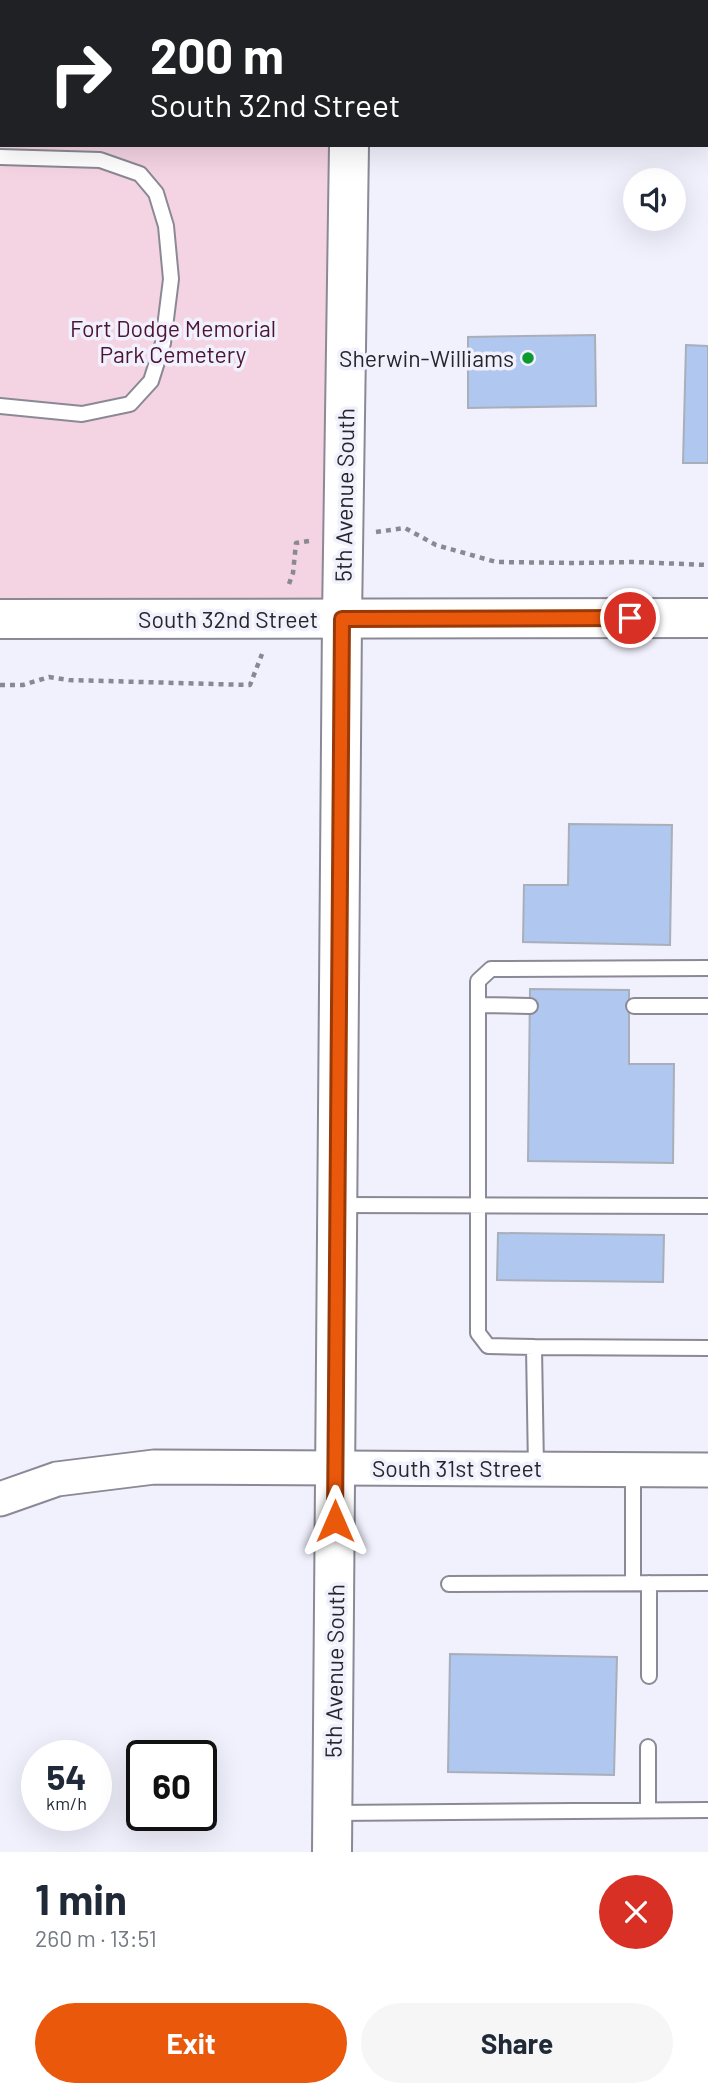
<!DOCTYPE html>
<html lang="en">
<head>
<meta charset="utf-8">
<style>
	body { margin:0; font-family:Barlow,sans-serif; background:#f6f6f7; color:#1f2937; height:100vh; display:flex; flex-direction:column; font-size:26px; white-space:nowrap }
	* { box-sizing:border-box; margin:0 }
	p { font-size:23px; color:#747a83 }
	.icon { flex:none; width:38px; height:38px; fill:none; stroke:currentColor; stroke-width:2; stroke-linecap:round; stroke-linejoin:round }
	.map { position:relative; height:1852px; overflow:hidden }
	.drawer { display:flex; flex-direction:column; background:#fff; flex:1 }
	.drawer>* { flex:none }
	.top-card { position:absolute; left:0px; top:0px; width:709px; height:147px; box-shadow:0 7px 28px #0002; background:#202124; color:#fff; overflow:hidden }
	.tools { position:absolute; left:623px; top:168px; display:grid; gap:14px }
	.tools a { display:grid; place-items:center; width:63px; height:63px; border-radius:50%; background:#fff; box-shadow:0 7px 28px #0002; font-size:35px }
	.speed { position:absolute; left:21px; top:1740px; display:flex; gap:14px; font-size:35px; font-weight:700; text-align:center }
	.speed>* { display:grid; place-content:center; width:91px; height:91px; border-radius:50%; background:#fff; box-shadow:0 7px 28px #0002; line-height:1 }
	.speed small { font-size:18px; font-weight:400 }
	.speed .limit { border:4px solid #111; border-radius:10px; background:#fff; color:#111 }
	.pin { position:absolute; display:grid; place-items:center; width:60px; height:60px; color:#fff; margin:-30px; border:4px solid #fff; border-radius:50%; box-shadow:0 2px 7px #0007 }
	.me { position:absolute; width:77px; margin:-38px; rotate:0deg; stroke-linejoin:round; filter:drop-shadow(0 0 5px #0008) }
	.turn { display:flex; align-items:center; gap:24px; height:147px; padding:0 35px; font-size:32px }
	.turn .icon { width:91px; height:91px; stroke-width:2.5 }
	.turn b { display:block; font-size:49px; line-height:60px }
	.round { display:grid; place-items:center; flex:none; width:74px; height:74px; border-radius:37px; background:#f6f6f7 }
	.overview { display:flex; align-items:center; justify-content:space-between; height:119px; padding:0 35px }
	h1 { font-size:42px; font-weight:700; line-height:52px }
	.primary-button { display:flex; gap:14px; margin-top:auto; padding:14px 35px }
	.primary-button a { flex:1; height:80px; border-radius:42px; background:#ea580c; color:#fff; font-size:28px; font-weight:700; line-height:80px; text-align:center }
	.primary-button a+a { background:#f6f6f7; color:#1f2937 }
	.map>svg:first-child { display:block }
</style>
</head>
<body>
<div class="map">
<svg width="708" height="1852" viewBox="0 0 708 1852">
	<rect width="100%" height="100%" fill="#f1f0fd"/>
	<path fill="#f4d3e2" d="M0 0H352V2H2V145H349L342 619H0Z"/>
	<path fill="#b0c7f0" stroke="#a9afb9" stroke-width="2" d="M572 0H693V2H572Z
		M595 335 596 406 468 408V337Z
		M686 345 708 346V463H683Z
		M569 824 672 825 670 945 523 942 524 885H568Z
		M530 989 629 990V1064H674L673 1163 528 1161Z
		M498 1233 664 1235 663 1282 497 1280Z
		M450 1654 617 1657 614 1775 448 1772Z"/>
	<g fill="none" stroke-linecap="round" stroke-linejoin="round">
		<defs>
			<path id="service" d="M0 20H2
				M0 157 100 160 140 174 156 193 166 226 171 279 163 343 151 381 130 404 82 414 0 406
				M478 1005 530 1006
				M634 1006H708
				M338 1205 708 1206
				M534 1347 708 1348
				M536 1469 534 1347 488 1346 478 1333V981L491 969 708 968
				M633 1469V1583
				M449 1584 708 1583
				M649 1676V1583
				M648 1809V1747
				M335 1813 708 1810"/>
			<path id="tertiary" d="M0 1499 57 1479 154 1467 708 1470"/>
			<path id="secondary" d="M0 619 708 618"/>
			<path id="primary" d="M352 2V0
				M332 1852 342 619 349 145"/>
		</defs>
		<use href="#service" stroke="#8a8995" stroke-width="18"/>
		<use href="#tertiary" stroke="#8a8995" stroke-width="37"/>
		<use href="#secondary" stroke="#8a8995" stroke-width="42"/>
		<use href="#primary" stroke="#8a8995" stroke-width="42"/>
		<path stroke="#8a8992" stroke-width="4.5" stroke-dasharray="5 5" stroke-linecap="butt" d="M376 532 405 528 436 545 496 562 576 563 635 562 708 565
			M289 584 293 573 296 543 309 541
			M0 685H23L49 677 69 680 250 685 262 654"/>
		<use href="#service" stroke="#fff" stroke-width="14"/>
		<use href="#tertiary" stroke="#fff" stroke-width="33"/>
		<use href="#secondary" stroke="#fff" stroke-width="38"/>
		<use href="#primary" stroke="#fff" stroke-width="38"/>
	</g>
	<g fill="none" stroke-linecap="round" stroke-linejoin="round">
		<defs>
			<path id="route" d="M335 1521 342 619 630 618"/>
		</defs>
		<use href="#route" stroke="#983908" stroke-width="18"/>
		<use href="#route" stroke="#ea580c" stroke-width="12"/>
	</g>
	<circle fill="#0c9930" stroke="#f1f0fd" stroke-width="2.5" cx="528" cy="358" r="7"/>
	<g text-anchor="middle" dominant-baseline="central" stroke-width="7" stroke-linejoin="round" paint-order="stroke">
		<g font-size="23" fill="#4c1434" stroke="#f1f0fd">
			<text x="173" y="328">Fort Dodge Memorial<tspan x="173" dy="26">Park Cemetery</tspan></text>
		</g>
		<g font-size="23" fill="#27262b" stroke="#f1f0fd" text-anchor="end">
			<text x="514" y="358">Sherwin-Williams</text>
		</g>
		<g font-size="23" fill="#27262b" stroke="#f1f0fd">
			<text transform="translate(344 495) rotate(-89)">5th Avenue South</text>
			<text x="228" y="619">South 32nd Street</text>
			<text x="457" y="1468">South 31st Street</text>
			<text transform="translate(334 1671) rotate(-89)">5th Avenue South</text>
		</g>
	</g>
</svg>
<div class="tools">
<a><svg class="icon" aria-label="sound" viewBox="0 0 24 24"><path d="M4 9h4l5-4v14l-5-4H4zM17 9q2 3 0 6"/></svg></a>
</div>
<div class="speed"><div>54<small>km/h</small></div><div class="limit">60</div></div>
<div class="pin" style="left:630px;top:618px;background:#d93025"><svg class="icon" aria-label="arrive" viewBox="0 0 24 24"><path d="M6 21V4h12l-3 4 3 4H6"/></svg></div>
<svg class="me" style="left:335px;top:1521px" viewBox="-20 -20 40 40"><path d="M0-17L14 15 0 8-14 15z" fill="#ea580c" stroke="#fff" stroke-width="4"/></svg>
<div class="top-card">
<div class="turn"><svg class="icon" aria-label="right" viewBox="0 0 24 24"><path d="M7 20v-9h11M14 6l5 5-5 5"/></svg><div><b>200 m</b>South 32nd Street</div></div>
</div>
</div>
<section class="drawer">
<div class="overview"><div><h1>1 min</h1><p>260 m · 13:51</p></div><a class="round" style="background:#d93025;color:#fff"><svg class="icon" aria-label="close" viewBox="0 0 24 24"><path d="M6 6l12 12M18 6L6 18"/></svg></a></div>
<div class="primary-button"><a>Exit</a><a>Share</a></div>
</section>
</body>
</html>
